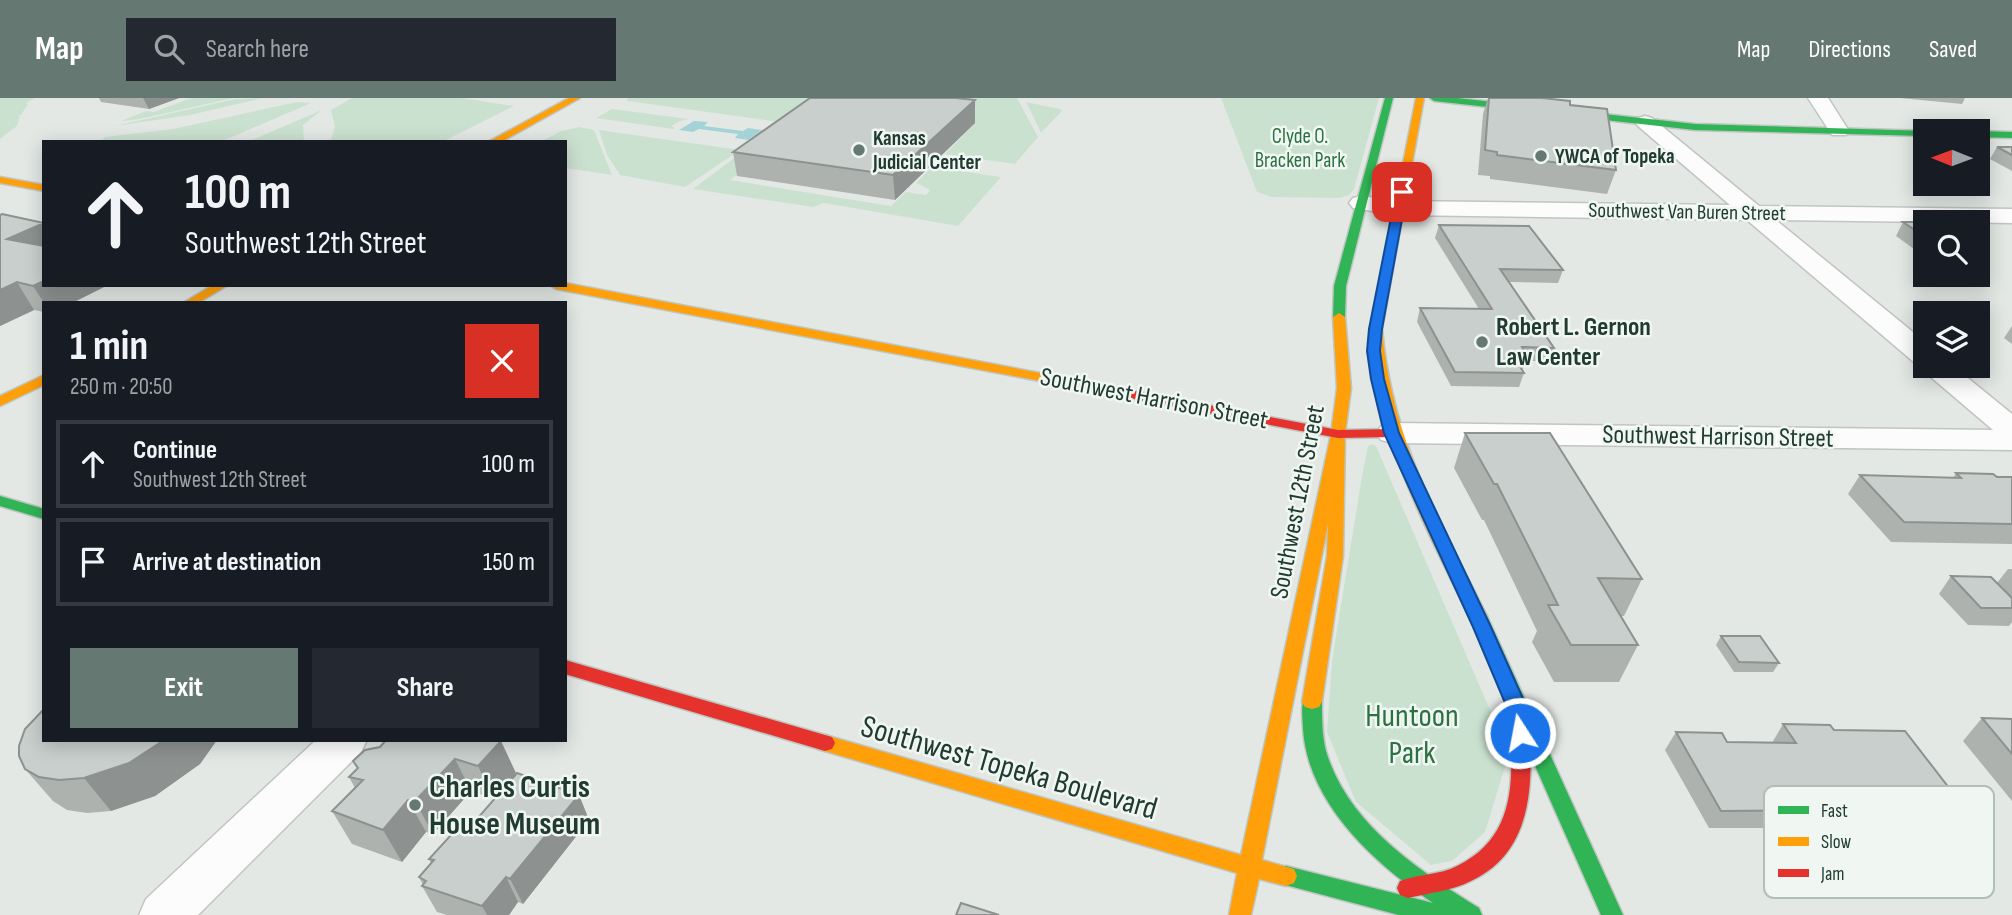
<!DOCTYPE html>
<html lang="en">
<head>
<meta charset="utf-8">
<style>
	body { margin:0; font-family:"Sofia Sans Condensed",sans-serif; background:#242831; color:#f1f3f6; height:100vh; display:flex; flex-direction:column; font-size:26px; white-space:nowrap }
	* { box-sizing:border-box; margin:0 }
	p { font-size:23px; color:#9ea1a6 }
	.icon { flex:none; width:38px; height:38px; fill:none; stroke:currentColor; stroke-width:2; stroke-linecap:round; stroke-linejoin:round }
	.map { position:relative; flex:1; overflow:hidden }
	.details { position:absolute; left:42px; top:203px; width:525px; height:441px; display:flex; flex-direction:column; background:#171b24; border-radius:0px; box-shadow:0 4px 18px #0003 }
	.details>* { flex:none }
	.banner { position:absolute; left:42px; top:42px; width:525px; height:147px; border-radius:0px; box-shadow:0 4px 18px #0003; background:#171b24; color:#f1f3f6; overflow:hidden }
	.needle { width:46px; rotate:271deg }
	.buttons { position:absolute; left:1913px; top:21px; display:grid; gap:14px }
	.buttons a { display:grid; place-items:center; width:77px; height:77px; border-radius:0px; background:#171b24; box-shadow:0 4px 18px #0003; font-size:35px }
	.pin { position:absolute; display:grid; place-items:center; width:60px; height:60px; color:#fff; margin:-30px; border-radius:14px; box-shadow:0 4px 10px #0006 }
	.me { position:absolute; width:77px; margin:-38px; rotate:349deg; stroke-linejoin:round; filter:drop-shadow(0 0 5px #0008) }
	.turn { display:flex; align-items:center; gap:24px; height:147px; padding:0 28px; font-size:32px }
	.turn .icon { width:91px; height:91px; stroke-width:2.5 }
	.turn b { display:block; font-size:49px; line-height:60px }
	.round { display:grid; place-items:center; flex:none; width:74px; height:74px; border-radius:0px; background:#242831 }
	.summary { display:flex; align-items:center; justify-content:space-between; height:119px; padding:0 28px }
	h1 { font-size:42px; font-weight:700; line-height:52px }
	.cta { display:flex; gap:14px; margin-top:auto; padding:14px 28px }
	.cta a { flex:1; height:80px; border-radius:0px; background:#657871; color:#fff; font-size:28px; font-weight:700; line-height:80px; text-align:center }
	.cta a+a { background:#242831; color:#f1f3f6 }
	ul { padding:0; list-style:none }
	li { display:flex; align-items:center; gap:21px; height:88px; margin:0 14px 10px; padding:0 14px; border:4px solid #363941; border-radius:0px }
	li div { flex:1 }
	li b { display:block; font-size:26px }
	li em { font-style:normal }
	header { display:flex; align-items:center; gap:42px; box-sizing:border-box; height:98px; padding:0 35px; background:#657871; color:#fff }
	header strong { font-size:33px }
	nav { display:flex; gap:38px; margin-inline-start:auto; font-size:24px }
	.search { width:490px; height:63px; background:#242831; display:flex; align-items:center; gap:18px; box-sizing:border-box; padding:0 24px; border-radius:0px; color:#9ea1a6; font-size:26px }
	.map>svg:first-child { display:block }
</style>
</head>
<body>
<header>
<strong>Map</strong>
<div class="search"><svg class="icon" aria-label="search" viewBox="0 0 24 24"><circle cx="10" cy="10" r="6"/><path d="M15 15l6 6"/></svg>Search here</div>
<nav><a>Map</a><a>Directions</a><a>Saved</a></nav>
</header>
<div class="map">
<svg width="2012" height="817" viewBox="0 0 2012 817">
	<rect width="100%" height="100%" fill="#e3e8e5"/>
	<path fill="#cbe1d0" d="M0 0H35L26 5 28 6 21 17H17L20 18 17 28 0 41Z
		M191 0H233L140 21 121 23 146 13 154 14Z
		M263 0 190 17 115 28 235 1Z
		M352 0H462L514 8 442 44H330L335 29 331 12Z
		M628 0H1017L1038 39 1015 66 945 56 976 24 833 6 787 25 627 3Z
		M1221 0H1379L1354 91 1349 97 1339 100 1272 99 1257 94Z
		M297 4 311 5 220 44H102L104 39 173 31Z
		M1026 4 1060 11 1062 13 1041 35Z
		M612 11 689 21 680 23 671 28 675 30 673 31 596 20Z
		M322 12 303 27 304 44H247Z
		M579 29 594 32 612 77 565 70V44H541L561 33Z
		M599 32 740 52 685 89 620 77 607 57Z
		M778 47 730 82 891 108 906 94 926 97 930 92 916 85 932 69 1001 79 958 128 824 105 813 109 693 91 745 52Z
		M1372 346 1376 348 1500 635 1508 659 1485 734 1452 763 1431 767 1356 704 1327 634 1332 563 1362 378 1368 348Z"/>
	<path fill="#a3d3d6" d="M694 23 708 24 704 28 743 33 748 30 762 32 748 42 735 40 738 36 699 31 693 34 679 32Z"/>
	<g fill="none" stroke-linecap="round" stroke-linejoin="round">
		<defs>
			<path id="street" d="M1808 0H1828L1849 33 1846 37H1832Z
				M1645 18 1652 20 1759 108 2012 111V125L1776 122 1925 244V268H1953L2012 316V352L1392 345 1381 342 1376 335 1381 328 1392 325 1993 332 1925 274 1921 267 1915 265 1747 122 1398 117 1353 110 1349 105 1353 100 1361 98 1398 103 1730 107 1638 28 1635 24 1638 20Z
				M316 642H367L361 654 198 817H139L146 801Z"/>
			<path id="fast" d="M1385 0H1393L1346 188 1345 219 1339 223 1333 219 1334 188Z
				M1430 0H1457L1695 26 1928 33H1925V38L1695 32 1434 3Z
				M1978 33 2012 34V40L1978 39Z
				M0 398 44 411V421L0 408Z
				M1478 512 1484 514 1487 518 1623 817H1601L1469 518 1472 514Z
				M1312 597 1319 599 1322 604C1322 620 1322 637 1326 653 1347 725 1419 773 1479 810L1482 817H1399L1278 785 1275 778 1278 771 1286 768 1433 805C1375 766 1308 706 1303 631 1303 621 1300 608 1305 599Z"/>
			<path id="slow" d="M569 0H580L501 44H488Z
				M1416 0H1424L1382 231C1392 343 1438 420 1487 518L1484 522H1472L1469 518C1421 420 1378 342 1370 231Z
				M0 79 44 87V93L0 85Z
				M565 185 1093 285 1100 289 1093 293 556 191 550 187H565Z
				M213 187H228L198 205H183Z
				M1339 215 1345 219 1351 290 1345 336 1343 458 1322 604 1319 609 1312 611 1305 609 1302 604 1327 458 1328 426 1262 762 1294 771 1297 778 1294 785 1286 788 1259 781 1251 817H1229L1237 775 818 651 815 645 818 639 825 637 1241 757 1331 336 1337 290 1333 219Z
				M44 277V287L0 308V298Z"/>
			<path id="jam" d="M1093 285 1338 332 1392 331 1399 335 1392 339 1338 340 1088 292 1086 289 1088 286Z
				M565 562 825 637 832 639 835 645 832 651 825 653 565 576Z
				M1518 605 1525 607 1528 612C1533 675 1538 752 1471 783 1451 793 1429 795 1408 800L1400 797 1397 790 1400 783C1418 776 1440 777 1457 768 1521 737 1513 672 1508 612L1511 607Z"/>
		</defs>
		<use href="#street" stroke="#c0c5c2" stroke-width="3"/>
		<use href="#fast" stroke="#bec6c2" stroke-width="3"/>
		<use href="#slow" stroke="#bec6c2" stroke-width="3"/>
		<use href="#jam" stroke="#bec6c2" stroke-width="3"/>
		<use href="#street" fill="#fbfcfb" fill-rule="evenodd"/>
		<use href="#fast" fill="#30b455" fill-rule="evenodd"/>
		<use href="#slow" fill="#ff9f0a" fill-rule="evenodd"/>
		<use href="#jam" fill="#e5322d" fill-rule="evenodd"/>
	</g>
	<path fill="#adb2af" d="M99 0H179L149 11 101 4Z
		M1488 0H1542L1570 7 1616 72 1607 96 1490 81V78L1478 77 1483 16Z
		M1900 0H1965L1962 6Z
		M975 25 895 102 737 78 733 54Z
		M1997 49H2012V73L1990 61Z
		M0 117 44 187H108L72 205H44V214L34 212 0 228Z
		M1903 124H1925V159L1896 138Z
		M1439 127 1563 172 1558 185 1509 184 1554 250 1549 263H1526L1522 272 1524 275 1519 289 1451 288 1417 224 1420 210 1479 211 1435 140Z
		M2012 228V246L2004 240Z
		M1465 335 1642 481 1624 518H1621L1638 547 1619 584H1554L1532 544 1537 533 1484 422H1482L1454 370Z
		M1956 375 2012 379V446L1891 444 1848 396 1860 377 1953 380Z
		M2008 471H2012V524L2009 528 1968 527 1939 496 1951 478 1997 485Z
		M1721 538 1779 565 1773 574H1734L1716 547Z
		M1982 620 2012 621V703L1963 643Z
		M1783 626 1834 632 1970 717 1954 735 1819 730H1709L1665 652 1676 634 1727 644 1772 645Z
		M44 642H217L200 666 155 698 111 713 87 715 67 712 53 703 25 671Z
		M386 642 516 675 494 701 471 693 433 736 426 734 402 764 352 746 332 713 355 690 349 679 357 671 353 663 380 649Z
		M579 697 589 722 523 806 518 804 509 817H447L437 814 422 788 423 787 419 779 431 765 429 761 471 728Z"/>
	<path fill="#8d918f" d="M143 0H179L149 11Z
		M975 2V25L895 102 893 77Z
		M44 125V158L7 141Z
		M44 183V187H108L72 205H44L33 188Z
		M17 184 34 212 0 228V192Z
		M164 642H217L200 666 155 698 111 713 84 680Z
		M501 643 516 675 494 701 478 668Z
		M455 661 471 693 433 736 415 703Z
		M579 697 589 722 523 806 510 781Z
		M408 702 426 734 402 764 383 732Z
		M506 779 518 804 509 817H487L482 808Z"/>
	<path fill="#c9cfcc" stroke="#8d918f" stroke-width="2" d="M810 0H956L975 2 893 77 733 54Z
		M1489 0H1542L1570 3V7L1607 11 1616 72 1497 57V54L1485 52Z
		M1997 49H2012V57Z
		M2 116 44 125 7 141 44 148V183L33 188 17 184 0 192V117Z
		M1903 124H1945H1925V139Z
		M1439 127 1529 128 1563 172 1500 171 1554 250 1522 249 1528 259H1514L1524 275 1455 274 1420 210 1492 211Z
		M1465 335H1550L1642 481 1598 480 1638 547H1571L1548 507H1558L1497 386H1494Z
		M1956 375 1993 376 1997 379H2012V426L1904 424 1860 377 1961 380Z
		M1951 478 1991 479 2012 500V510H1981Z
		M1721 538H1760L1779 565 1739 564Z
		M44 611V642H164L129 665 84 680 59 682 39 679 25 671 19 658V648L25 631Z
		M1982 620 2012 621V656Z
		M1783 626 1830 627 1834 632 1905 633 1970 717 1833 712 1721 713 1676 634 1722 635 1727 644 1796 645Z
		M386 642H500L501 643 478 668 455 661 415 703 408 702 383 732 332 713 363 682 349 679 358 670 353 663 365 652 380 649Z
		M517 675 579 697 510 781 506 779 482 808 422 788 426 783 419 779 434 762 429 761 461 726 471 728Z
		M961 805 999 817H956Z"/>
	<path fill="#1a73e8" stroke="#114b97" stroke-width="2" d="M1402 91 1407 94 1382 231 1380 253 1384 281 1399 335 1491 529 1528 612 1530 635 1527 640 1520 642 1513 640 1508 612 1473 529 1384 335 1371 281 1367 253 1369 231 1396 94Z"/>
	<g fill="#657871" stroke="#f0f7f3" stroke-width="2.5">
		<circle cx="859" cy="52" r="7"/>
		<circle cx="1541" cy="58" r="7"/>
		<circle cx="1482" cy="244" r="7"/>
		<circle cx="415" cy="707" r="7"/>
	</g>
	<g text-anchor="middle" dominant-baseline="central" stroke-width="5" stroke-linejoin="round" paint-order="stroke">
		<g font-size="21" fill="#2c7141" stroke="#f0f7f3">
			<text x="1300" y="38">Clyde O.<tspan x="1300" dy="24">Bracken Park</tspan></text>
		</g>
		<g font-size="21" font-weight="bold" fill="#213b32" stroke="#f0f7f3" text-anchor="start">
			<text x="873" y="40">Kansas<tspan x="873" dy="24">Judicial Center</tspan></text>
			<text x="1555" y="58">YWCA of Topeka</text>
		</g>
		<g font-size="21" fill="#213b32" stroke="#f0f7f3">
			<text transform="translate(1687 114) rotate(1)">Southwest Van Buren Street</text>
		</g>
		<g font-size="26" font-weight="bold" fill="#213b32" stroke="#f0f7f3" text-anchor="start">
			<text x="1496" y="229">Robert L. Gernon<tspan x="1496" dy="30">Law Center</tspan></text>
		</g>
		<g font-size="26" fill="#213b32" stroke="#f0f7f3">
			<text transform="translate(1154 301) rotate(11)">Southwest Harrison Street</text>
			<text transform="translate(1718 339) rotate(1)">Southwest Harrison Street</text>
			<text transform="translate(1298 404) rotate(-79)">Southwest 12th Street</text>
		</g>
		<g font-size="32" fill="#2c7141" stroke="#f0f7f3">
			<text x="1412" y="618">Huntoon<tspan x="1412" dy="37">Park</tspan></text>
		</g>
		<g font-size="32" fill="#213b32" stroke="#f0f7f3">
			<text transform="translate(1009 670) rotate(16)">Southwest Topeka Boulevard</text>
		</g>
		<g font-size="32" font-weight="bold" fill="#213b32" stroke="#f0f7f3" text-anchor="start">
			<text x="429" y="689">Charles Curtis<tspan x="429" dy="37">House Museum</tspan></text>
		</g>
	</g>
	<rect x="1764" y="688" width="230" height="112" rx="10" fill="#f0f7f3" stroke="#b2bfb9" stroke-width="2"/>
	<rect x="1778" y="708" width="31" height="8" fill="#30b455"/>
	<rect x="1778" y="739" width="31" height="9" fill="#ff9f0a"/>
	<rect x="1778" y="771" width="31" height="8" fill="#e5322d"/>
	<g font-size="19" fill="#213b32">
		<text x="1821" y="719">Fast</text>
		<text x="1821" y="750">Slow</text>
		<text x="1821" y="782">Jam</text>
	</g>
</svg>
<div class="buttons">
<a><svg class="needle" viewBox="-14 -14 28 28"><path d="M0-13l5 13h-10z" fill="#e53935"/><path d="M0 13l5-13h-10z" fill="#9ea1a6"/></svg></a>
<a><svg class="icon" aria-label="search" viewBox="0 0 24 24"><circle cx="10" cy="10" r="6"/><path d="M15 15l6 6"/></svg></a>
<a><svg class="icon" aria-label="layers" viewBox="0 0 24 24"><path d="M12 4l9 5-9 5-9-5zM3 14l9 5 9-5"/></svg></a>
</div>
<div class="pin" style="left:1402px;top:94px;background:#d93025"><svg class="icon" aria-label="arrive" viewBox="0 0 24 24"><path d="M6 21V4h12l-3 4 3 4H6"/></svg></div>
<svg class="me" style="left:1520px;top:635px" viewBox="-20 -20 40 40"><circle r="17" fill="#1a73e8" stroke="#fff" stroke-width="3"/><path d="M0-11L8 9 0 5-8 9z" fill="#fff"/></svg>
<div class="banner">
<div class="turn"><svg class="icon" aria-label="ahead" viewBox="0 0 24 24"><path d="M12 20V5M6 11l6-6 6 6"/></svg><div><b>100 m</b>Southwest 12th Street</div></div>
</div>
<section class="details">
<div class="summary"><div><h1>1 min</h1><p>250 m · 20:50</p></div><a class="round" style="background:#d93025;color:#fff"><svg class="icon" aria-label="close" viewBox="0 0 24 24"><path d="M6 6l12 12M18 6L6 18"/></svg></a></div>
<ul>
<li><svg class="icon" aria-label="ahead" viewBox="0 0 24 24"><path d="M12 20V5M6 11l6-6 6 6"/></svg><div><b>Continue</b><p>Southwest 12th Street</p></div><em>100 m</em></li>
<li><svg class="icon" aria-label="arrive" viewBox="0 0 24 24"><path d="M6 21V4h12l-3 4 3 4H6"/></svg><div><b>Arrive at destination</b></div><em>150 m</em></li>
</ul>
<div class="cta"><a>Exit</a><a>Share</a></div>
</section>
</div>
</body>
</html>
